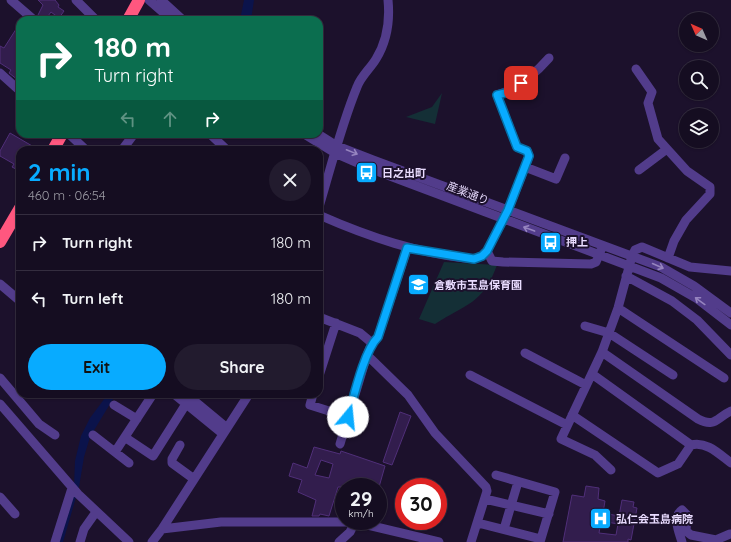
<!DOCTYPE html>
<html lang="en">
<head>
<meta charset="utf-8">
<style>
	body { margin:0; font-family:Quicksand,"Noto Sans JP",sans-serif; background:#221b2e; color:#f1f3f6; height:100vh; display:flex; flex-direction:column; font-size:15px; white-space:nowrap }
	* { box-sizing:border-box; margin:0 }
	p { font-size:13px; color:#9d9ca5 }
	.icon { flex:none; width:22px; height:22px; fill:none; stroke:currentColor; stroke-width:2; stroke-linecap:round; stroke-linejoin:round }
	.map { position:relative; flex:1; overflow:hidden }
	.panel { position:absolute; left:16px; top:146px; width:307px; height:252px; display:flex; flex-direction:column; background:#150d21; border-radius:12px; box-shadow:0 1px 3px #0004,0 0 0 1px #342d3f }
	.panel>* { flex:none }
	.top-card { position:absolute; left:16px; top:16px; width:307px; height:122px; border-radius:12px; box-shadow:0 1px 3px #0004,0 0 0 1px #342d3f; background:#0b6e4f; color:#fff; overflow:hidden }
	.needle { width:26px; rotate:315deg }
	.controls { position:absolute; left:679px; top:12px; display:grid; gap:8px }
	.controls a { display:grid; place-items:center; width:40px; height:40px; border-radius:50%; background:#150d21; box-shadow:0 1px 3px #0004,0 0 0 1px #342d3f; font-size:20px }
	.speed { position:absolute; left:335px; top:478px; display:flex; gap:8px; font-size:20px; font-weight:700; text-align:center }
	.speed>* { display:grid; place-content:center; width:52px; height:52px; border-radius:50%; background:#150d21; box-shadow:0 1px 3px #0004,0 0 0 1px #342d3f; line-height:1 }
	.speed small { font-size:10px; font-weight:400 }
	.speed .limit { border:6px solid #d22; background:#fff; color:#111 }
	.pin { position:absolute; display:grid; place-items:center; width:34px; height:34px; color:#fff; margin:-17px; border-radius:8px; box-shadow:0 2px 6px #0006 }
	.me { position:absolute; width:44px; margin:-22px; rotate:17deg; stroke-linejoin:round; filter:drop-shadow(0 0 3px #0008) }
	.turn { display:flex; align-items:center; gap:14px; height:84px; padding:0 12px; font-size:18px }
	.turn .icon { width:52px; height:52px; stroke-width:2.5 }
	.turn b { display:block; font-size:28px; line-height:34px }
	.lanes { display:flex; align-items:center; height:38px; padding:0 12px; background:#0003; justify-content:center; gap:20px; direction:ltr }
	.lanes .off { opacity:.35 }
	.round { display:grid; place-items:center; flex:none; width:42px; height:42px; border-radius:21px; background:#221b2e }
	.head { display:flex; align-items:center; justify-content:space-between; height:68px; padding:0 12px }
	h1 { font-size:24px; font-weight:800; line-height:30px; color:#08abff }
	.cta { display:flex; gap:8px; margin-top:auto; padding:8px 12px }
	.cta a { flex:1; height:46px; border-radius:24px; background:#08abff; color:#111; font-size:16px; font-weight:800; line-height:46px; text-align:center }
	.cta a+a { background:#221b2e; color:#f1f3f6 }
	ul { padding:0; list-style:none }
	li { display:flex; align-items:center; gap:12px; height:56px; padding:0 12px; border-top:1px solid #342d3f }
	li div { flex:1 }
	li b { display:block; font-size:15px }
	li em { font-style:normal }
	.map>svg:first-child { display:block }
</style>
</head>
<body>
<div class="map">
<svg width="731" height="542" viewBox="0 0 731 542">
	<rect width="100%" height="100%" fill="#1c112c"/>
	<path fill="#142f36" d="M442 93 435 124 406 117 432 107Z
		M444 262 497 265C483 304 466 304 435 324L419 319Z"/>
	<path fill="#0b134b" d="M244 0H254L251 20H240Z
		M108 394H116L90 437 84 457 79 487 63 542H57L74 486 75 461 81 436 90 418Z"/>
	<path fill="#321d4d" stroke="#502f79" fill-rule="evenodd" d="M38 0H55L59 5 58 7 64 11 59 18 51 12 45 20H42L38 15 43 5Z
		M20 23V76L18 80 9 73 11 70 0 63V46L4 48Z
		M10 133 39 150H20V166L18 170 12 167 14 164 0 156V151Z
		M400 412 411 416 392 465 383 462Z
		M314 447 340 454 341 451 385 466 379 487H338L329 516 320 514 319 516H312L316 500 298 492 302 480 289 476 293 463 307 468ZM321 460 333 464 329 478 315 475Z
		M586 486 599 488 598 499 605 501 603 513 619 516 622 500 634 502 633 507 637 508 631 540 628 539V542H563L572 495 584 497ZM601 521 618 524 616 535 599 533Z"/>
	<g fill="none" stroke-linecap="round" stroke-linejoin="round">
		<path stroke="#523c8b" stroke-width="9" d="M11 0 34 20
			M76 0 96 20
			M149 0 172 20
			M161 0 183 20
			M636 69 652 92 648 103 658 139 687 171 710 187V194L686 220 674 241 668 258
			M0 73 20 91
			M69 134 86 150
			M210 134 227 150
			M304 134 335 153 374 170 661 278 696 298 731 325
			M318 134 337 146 373 160 661 267 694 286 731 313
			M122 150 134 134
			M525 167 529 156 527 151 517 147 497 95C517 89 535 74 549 58
			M639 170 667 149
			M319 207C331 167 341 126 357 87 361 76 370 69 376 59 387 41 390 20 388 0
			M319 215C369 237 419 254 474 259L482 256 487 251 508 210 525 167 556 179 565 158
			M407 249 378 337 372 343 367 355 408 395 435 433 486 487 487 491 471 542
			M487 251 492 261 503 262 591 264 596 262 601 250
			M626 276 672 301 697 320 731 355
			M0 284 20 301
			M618 308 724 378
			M319 317 360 333 372 343
			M585 326 609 333 673 375
			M602 352 698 419C715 428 716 418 731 411
			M525 353 586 385
			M592 374 691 445C707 441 719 454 731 463
			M470 375 567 425
			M319 376 336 323
			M0 378 39 424 55 435
			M174 394 223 434
			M186 394 227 428
			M313 394 310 405 348 417
			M0 404 78 494 129 542
			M114 405 137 419
			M572 415 658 473 678 464 691 445
			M93 435 129 463
			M126 438 153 456 186 404
			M340 444 367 355
			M180 445 172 459V463L194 479
			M115 452 153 394
			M611 470 595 455 561 439 602 352 618 308 632 256 635 250 642 247 690 267 731 271
			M496 475 555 492 540 542
			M0 497 15 514
			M485 499 549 514
			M478 523 541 539
			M162 529 221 522H355L439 542
			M504 529 518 482
			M55 542 72 488
			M80 542 84 529 96 512
			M152 542 162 529 249 394
			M339 542 350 532 355 522
			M682 542C679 532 672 517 682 510L687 515 686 531 691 535 716 540 730 534"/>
		<path stroke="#ff577f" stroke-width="12" d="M128 20 139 0
			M53 150 62 134
			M0 242 20 208"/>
	</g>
	<defs><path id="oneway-shaft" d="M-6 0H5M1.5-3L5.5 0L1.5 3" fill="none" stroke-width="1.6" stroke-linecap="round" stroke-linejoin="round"/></defs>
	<g stroke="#9684bf">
		<use href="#oneway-shaft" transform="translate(352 152) rotate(22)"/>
		<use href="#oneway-shaft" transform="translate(529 229) rotate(-160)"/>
		<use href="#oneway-shaft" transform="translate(658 266) rotate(24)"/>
		<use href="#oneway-shaft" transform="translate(700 301) rotate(-144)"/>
	</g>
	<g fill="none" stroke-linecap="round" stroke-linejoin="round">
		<defs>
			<path id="route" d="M348 417C354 396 364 351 378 337L407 248 474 259 482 256 487 251 508 210 529 156 527 151 517 147 497 95 509 92 521 83"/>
		</defs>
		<use href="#route" stroke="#056fa6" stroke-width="10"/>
		<use href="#route" stroke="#08abff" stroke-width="7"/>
	</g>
	<defs>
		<symbol id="bus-square" viewBox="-11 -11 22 22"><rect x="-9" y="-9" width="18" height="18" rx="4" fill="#08abff" stroke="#1c112c"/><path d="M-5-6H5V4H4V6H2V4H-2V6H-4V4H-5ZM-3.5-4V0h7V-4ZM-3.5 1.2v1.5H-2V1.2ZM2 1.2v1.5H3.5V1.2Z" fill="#fff"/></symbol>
		<symbol id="school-square" viewBox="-11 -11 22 22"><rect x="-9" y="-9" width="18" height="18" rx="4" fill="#08abff" stroke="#1c112c"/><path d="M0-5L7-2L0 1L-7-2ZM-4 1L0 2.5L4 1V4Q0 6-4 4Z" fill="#fff"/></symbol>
		<symbol id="hospital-square" viewBox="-11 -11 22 22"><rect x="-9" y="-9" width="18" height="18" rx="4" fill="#08abff" stroke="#1c112c"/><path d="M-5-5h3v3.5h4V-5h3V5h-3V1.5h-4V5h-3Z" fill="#fff"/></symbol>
	</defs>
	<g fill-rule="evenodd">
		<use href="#bus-square" x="354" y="160" width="25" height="25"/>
		<use href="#bus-square" x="538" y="230" width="25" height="25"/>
		<use href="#school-square" x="406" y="272" width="25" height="25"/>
		<use href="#hospital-square" x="588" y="506" width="25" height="25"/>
	</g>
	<g text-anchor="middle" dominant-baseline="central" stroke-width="4" stroke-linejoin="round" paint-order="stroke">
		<g font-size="11" font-weight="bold" fill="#e9dcff" stroke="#1c112c" text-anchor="start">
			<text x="382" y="173">日之出町</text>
			<text x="566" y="242">押上</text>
			<text x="434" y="285">倉敷市玉島保育園</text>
			<text x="616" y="519">弘仁会玉島病院</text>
		</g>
		<g font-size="11" fill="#e9dcff" stroke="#1c112c">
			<text transform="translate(468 193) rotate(21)">産業通り</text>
		</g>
	</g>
</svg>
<div class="controls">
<a><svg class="needle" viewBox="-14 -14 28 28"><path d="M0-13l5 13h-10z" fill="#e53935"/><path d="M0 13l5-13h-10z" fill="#9d9ca5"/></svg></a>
<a><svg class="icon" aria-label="search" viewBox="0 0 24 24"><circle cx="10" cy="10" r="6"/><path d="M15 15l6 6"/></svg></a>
<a><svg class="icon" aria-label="layers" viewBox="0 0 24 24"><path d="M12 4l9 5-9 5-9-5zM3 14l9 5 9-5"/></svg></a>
</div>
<div class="speed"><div>29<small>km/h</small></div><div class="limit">30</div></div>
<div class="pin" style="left:521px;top:83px;background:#d93025"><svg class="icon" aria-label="arrive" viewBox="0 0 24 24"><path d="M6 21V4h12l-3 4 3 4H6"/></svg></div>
<svg class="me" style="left:348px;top:417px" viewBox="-20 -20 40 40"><circle r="19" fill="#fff"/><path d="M0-13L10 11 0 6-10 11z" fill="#08abff"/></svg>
<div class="top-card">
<div class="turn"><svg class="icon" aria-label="right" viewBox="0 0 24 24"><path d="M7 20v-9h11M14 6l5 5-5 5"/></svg><div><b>180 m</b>Turn right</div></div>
<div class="lanes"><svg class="icon off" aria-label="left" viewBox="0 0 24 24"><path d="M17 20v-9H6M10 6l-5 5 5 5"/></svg><svg class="icon off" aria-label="ahead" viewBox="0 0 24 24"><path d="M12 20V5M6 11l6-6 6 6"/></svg><svg class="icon" aria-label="right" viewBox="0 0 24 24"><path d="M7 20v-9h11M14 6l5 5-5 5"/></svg></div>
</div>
<section class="panel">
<div class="head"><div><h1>2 min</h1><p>460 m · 06:54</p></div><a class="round"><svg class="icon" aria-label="close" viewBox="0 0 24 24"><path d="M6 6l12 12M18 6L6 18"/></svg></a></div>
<ul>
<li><svg class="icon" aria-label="right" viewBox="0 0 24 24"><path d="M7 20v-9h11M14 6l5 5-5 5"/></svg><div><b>Turn right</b></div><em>180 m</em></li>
<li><svg class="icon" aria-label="left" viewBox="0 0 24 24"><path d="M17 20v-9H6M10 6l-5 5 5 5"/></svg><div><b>Turn left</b></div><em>180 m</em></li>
</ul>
<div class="cta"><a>Exit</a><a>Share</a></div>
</section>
</div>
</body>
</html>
